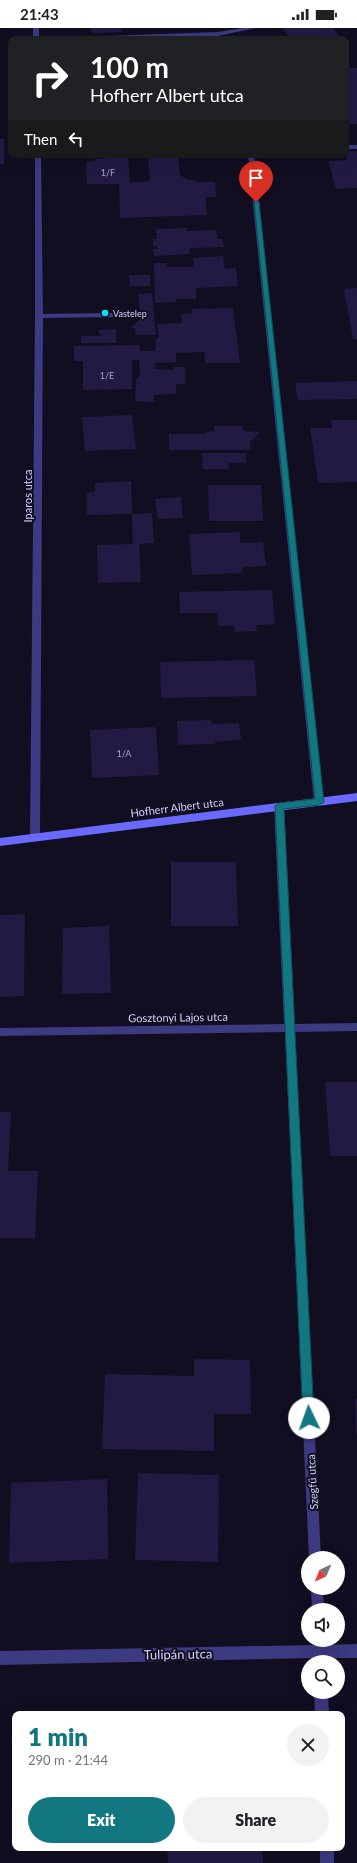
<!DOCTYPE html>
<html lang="en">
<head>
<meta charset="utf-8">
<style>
	body { margin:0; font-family:Lato,sans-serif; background:#f2f2f2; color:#202124; height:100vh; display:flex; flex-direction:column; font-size:15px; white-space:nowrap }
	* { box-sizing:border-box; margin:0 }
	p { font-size:13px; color:#757577 }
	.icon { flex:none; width:22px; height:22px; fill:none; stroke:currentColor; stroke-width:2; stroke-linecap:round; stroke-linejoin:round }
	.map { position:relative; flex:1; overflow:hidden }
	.drawer { position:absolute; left:12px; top:1683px; width:333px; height:140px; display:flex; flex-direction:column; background:#fff; border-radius:8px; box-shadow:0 4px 16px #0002 }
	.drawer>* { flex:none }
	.guide { position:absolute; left:8px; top:8px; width:341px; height:122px; border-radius:8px; box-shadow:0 4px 16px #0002; background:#202124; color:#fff; overflow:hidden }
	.needle { width:26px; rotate:224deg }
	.buttons { position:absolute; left:301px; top:1523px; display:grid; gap:8px }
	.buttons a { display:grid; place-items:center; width:44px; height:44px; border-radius:50%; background:#fff; box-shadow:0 4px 16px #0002; font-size:20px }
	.pin { position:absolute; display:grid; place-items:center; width:34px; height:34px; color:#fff; margin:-41px -17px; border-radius:50% 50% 50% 0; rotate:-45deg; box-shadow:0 0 4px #0007 }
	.pin .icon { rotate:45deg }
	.me { position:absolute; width:44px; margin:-22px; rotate:357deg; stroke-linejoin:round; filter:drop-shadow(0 0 3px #0008) }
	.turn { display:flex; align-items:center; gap:14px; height:84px; padding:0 16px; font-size:18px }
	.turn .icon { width:52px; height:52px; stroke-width:2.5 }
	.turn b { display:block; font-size:28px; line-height:34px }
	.then { display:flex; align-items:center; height:38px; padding:0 16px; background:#0003; gap:8px; font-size:15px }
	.round { display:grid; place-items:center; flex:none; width:42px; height:42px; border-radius:21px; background:#f2f2f2 }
	.head { display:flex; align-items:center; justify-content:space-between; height:68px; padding:0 16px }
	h1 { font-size:24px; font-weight:800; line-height:30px; color:#137782 }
	.primary-button { display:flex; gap:8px; margin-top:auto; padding:8px 16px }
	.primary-button a { flex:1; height:46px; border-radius:24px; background:#137782; color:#fff; font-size:16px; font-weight:800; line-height:46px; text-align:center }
	.primary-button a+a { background:#f2f2f2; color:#202124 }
	.status { display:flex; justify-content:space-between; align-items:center; height:28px; padding:0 20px; background:#fff; direction:ltr }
	.status svg { height:11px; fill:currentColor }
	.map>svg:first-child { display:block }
</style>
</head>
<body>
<div class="status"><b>21:43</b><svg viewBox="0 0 49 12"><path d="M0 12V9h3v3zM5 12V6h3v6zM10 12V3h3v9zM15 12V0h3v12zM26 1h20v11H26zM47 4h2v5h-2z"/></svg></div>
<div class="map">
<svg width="357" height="1835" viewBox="0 0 357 1835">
	<rect width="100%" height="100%" fill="#110e22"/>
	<path fill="#221a43" d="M91 0H121L122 4 92 5Z
		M283 0H333L341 11H290Z
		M346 40H357V96H346Z
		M0 111H4V136H0Z
		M357 123V160L336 161 328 133 347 132 346 124Z
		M148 127H178L180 147 188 152H195V154H215L216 169H205L207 187 120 190 119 156H87L86 134 95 133 94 131 128 129 130 155 150 153Z
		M187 200V203L216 202 218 211H222L224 219 189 220 190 226 154 228 153 221H157V218H153V211H157L156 201Z
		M223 228 225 241 236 240 238 258 196 260V271H176V274L155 275 154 235H167V239H194L193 230Z
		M129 247H150V258H130Z
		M357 260V311H353L344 261Z
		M152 265 156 307H136L135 300H131L141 290 138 266Z
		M233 280 240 335H205V324L176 325V334L155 335V341L173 342V339H185V356H176V366L154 367V374L135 373 136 352 140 347 139 332H132V361L83 362V333H74V318L139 317 140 323H155L156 311 159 310 157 296 182 295 181 286 193 285 192 281Z
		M116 301V315H81V308H101L98 302Z
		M357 353V371L298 372 295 355Z
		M132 387 136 421 85 423 82 389Z
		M331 392H357V454L318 455 310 400H332Z
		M214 398H243V403L260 404 250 414V422H169V406H205V404L214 403Z
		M202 425H246V435H229V441H203Z
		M131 453 132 486 87 487V465L95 464V455Z
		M208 457H261L263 493H209Z
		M181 469 183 490 158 491 155 471Z
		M152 485 154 515 139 516 141 554 98 555 97 517 133 516 132 486Z
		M240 504V515L263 514 266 538 242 539 243 545 192 547 189 506Z
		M272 562 275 596 256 597 257 603 235 604 234 597 219 598 217 585H180L179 564Z
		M254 632 257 668 161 670 160 634Z
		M211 692 212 696 239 695 241 712 215 714V716L178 717 177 693Z
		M156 699 159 747 92 750 90 702Z
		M171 834H236L238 898H171Z
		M25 886 24 968 0 969V887Z
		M109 898 111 965 62 966 63 900Z
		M325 1054H357V1128H330Z
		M0 1084H11L8 1143H38L35 1210H0Z
		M194 1331 250 1332 251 1386H214V1423L102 1421 105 1346 194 1348Z
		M355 1371H357V1406H356Z
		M138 1445 219 1447 218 1534 135 1532Z
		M107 1451 108 1531 9 1535 11 1455Z
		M173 1683 238 1685V1686H173Z
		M167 1820H262L263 1835H168Z"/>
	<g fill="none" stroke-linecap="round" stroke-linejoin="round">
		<path fill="#3c3a80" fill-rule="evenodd" d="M243 0H256L218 8 75 11 78 9 218 4Z
			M116 285 120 287 119 289 39 290 35 288 39 286Z"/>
		<path fill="#3c3a80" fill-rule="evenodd" d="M33 0H39V11H33Z
			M346 117H357V121H346Z
			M35 127H41L43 288 40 809 35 813 30 809 35 288Z
			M248 127H254L324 774 319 778 314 774Z
			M279 775 284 779 295 996 357 995V1003L295 1004 321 1530H309L285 1004 0 1008V1000L284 996 274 779Z
			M311 1560H323L324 1582H312Z
			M312 1612H326V1617L357 1616V1630H326L327 1634H313V1630L0 1637V1623L313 1617Z
			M314 1664H328L329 1686H315Z
			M320 1820H334V1835H320Z"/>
		<path fill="#6b69fc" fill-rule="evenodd" d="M357 765V773L0 818V810Z"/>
	</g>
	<path fill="#137782" stroke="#0c4d54" d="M254 173 259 174 324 774 319 777 284 781 314 1390 313 1393 309 1395 305 1393 303 1390 275 778 279 775 315 771Z"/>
	<circle fill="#04e1f6" stroke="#110e22" stroke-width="1.5" cx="105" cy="285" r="4"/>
	<g text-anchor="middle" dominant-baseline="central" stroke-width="4" stroke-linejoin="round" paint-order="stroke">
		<g font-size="9" fill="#a8a2cf">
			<text x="108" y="144">1/F</text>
			<text x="107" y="347">1/E</text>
			<text x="124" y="725">1/A</text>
		</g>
		<g font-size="9" fill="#d5d0fe" stroke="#110e22" text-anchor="start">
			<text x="113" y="285">Vastelep</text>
		</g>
		<g font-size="11" fill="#d5d0fe" stroke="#110e22">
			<text transform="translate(27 468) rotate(-90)">Iparos utca</text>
			<text transform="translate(177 779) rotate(-7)">Hofherr Albert utca</text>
			<text transform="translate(178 989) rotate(-1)">Gosztonyi Lajos utca</text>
			<text transform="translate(312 1454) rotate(-93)">Szegfű utca</text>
		</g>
		<g font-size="13" fill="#d5d0fe" stroke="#110e22">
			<text transform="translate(178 1626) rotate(-1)">Tulipán utca</text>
		</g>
	</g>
</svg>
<div class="buttons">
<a><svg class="needle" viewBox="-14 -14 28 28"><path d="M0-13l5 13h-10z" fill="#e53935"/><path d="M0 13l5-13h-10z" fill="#757577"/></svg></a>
<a><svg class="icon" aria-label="sound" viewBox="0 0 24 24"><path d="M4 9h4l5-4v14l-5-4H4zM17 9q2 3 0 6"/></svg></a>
<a><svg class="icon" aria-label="search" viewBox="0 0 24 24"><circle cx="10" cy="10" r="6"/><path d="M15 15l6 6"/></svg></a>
</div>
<div class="pin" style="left:256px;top:174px;background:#d93025"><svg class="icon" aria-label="arrive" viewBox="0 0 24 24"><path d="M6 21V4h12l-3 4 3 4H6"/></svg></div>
<svg class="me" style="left:309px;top:1390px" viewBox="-20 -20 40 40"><circle r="19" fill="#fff"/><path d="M0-13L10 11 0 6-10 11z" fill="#137782"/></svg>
<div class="guide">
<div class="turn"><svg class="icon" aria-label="right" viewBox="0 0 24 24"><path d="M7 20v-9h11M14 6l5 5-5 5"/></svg><div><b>100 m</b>Hofherr Albert utca</div></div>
<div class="then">Then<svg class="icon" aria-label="left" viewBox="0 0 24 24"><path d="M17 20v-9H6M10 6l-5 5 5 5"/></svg></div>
</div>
<section class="drawer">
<div class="head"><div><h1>1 min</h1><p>290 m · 21:44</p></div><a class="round"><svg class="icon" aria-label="close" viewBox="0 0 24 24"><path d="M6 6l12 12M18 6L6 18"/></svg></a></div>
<div class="primary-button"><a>Exit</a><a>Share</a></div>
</section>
</div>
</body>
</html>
